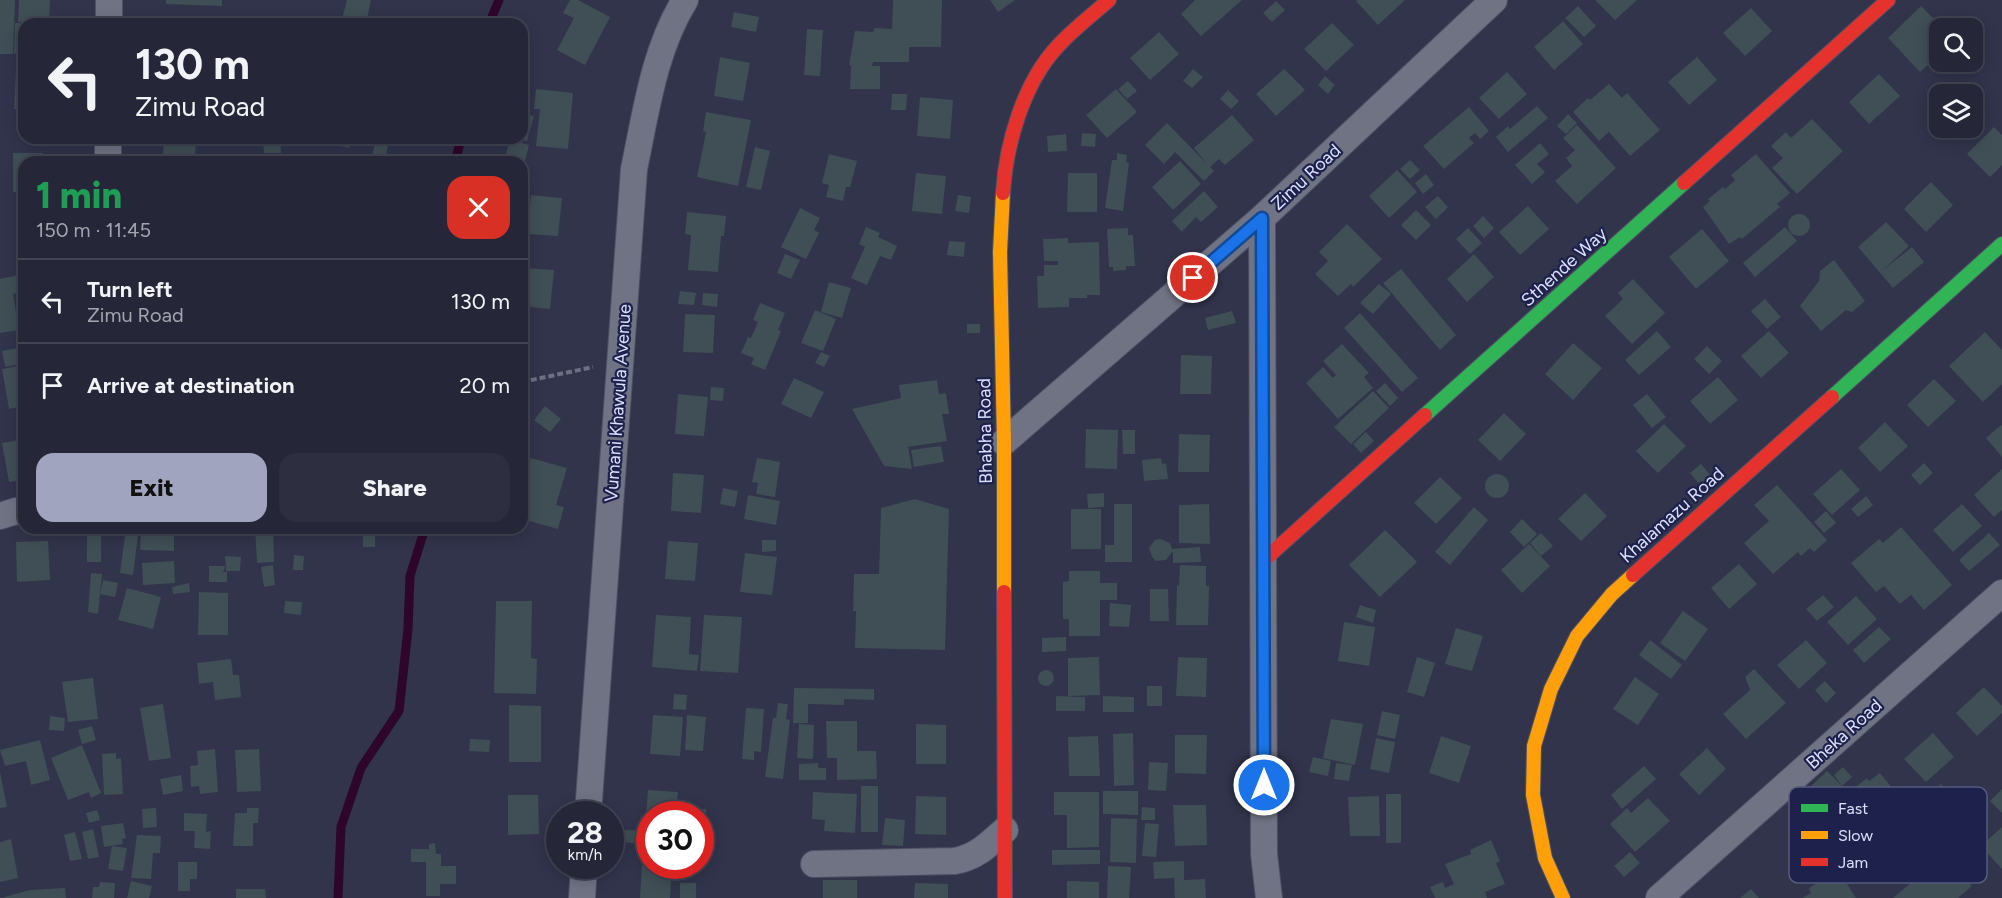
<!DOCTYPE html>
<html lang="en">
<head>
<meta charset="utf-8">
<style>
	body { margin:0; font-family:Figtree,sans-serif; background:#2d2f40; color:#f1f3f6; height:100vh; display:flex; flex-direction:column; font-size:22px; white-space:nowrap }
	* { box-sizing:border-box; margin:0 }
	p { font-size:20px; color:#a3a5ae }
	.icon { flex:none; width:33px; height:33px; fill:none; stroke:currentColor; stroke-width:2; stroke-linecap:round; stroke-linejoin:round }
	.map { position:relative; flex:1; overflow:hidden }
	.panel { position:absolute; left:18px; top:156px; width:510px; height:378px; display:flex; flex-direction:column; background:#252738; border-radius:18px; box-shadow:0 3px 15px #0003,0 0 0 2px #424453 }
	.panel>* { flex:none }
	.guide { position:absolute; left:18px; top:18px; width:510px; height:126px; border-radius:18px; box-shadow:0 3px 15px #0003,0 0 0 2px #424453; background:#252738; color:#f1f3f6; overflow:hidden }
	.controls { position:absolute; left:1929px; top:18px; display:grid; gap:12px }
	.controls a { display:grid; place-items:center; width:54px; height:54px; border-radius:12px; background:#252738; box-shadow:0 3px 15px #0003,0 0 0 2px #424453; font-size:30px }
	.speed { position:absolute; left:546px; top:801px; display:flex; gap:12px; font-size:30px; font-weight:700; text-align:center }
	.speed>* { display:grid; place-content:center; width:78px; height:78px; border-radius:50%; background:#252738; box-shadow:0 3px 15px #0003,0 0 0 2px #424453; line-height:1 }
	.speed small { font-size:15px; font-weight:400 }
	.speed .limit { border:9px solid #d22; background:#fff; color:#111 }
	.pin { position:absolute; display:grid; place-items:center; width:51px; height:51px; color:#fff; margin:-26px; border:3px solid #fff; border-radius:50%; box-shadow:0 2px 6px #0007 }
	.me { position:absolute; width:66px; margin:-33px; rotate:0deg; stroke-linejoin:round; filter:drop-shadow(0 0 4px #0008) }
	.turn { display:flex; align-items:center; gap:21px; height:126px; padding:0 18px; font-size:27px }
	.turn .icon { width:78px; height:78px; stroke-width:2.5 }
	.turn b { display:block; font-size:42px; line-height:51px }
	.round { display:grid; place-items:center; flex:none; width:63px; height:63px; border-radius:18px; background:#2d2f40 }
	.summary { display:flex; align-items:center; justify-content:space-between; height:102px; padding:0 18px }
	h1 { font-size:36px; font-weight:800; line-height:45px; color:#1e9e55 }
	.primary-button { display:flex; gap:12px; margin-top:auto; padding:12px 18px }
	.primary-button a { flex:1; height:69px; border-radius:18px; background:#a0a4be; color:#111; font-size:24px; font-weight:800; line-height:69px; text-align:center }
	.primary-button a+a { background:#2d2f40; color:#f1f3f6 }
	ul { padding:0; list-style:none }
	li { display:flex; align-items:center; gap:18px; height:84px; padding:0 18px; border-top:2px solid #424453 }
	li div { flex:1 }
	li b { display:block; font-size:22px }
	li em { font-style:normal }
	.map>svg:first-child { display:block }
</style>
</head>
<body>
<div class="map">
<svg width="2002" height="898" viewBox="0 0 2002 898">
	<rect width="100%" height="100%" fill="#31344b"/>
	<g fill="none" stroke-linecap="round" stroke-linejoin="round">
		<path stroke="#2f062b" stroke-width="9" d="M489 24 499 0
			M455 162 459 147V138
			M338 898 341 827 361 768 399 711 408 629 410 576 425 528"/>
	</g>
	<path fill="#404e55" d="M0 0H15L13 54H0Z
		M19 0H50L49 23 18 22Z
		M166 0H222V6L166 4Z
		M347 0H371L366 24 341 23Z
		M570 0H578L610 17 585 65 557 50 574 18 563 13Z
		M893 0H942L941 47H909V62H873L872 66H880V89H850L851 66 849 65 855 31 873 32 875 28 892 29Z
		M990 0H1015L998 12Z
		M1195 0H1242L1201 36 1181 14Z
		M1358 0H1405L1378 25 1356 1Z
		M1595 0H1637L1615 20Z
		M1276 1 1285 10 1272 22 1263 13Z
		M1578 6 1596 26 1584 37 1565 18Z
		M1921 6 1943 28H1940V54L1920 72 1888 38Z
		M1751 8 1772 31 1745 56 1723 33Z
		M734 12 759 17 756 32 731 27Z
		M399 16 416 22 415 24H396Z
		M286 21V24H245V22Z
		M1563 21 1583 44 1554 70 1534 47Z
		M15 23H24V51L14 54Z
		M1332 23 1354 45 1326 71 1304 49Z
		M807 29 823 30 820 76 804 75Z
		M1159 32 1179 54 1150 80 1130 58Z
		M720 57 750 63 743 101 714 96Z
		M1697 57 1717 80 1689 105 1668 82Z
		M1193 69 1203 77 1192 88 1183 81Z
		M1284 69 1305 90 1276 116 1256 94Z
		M16 70H24V109H14Z
		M1507 72 1527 94 1499 119 1479 98Z
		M1879 74 1900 96 1869 124 1849 102Z
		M1325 76 1335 85 1328 94 1318 85Z
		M1128 81 1137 91 1127 99 1118 89Z
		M1609 84 1622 98 1627 93 1660 130 1630 156 1609 132 1599 141 1573 112 1588 98 1590 100Z
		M536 89 573 93 568 149 536 146 540 109H534Z
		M1116 89 1137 112 1107 138 1086 115Z
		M1228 90 1239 101 1231 109 1220 99Z
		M892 94H907L906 110H891Z
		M920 97 953 100 950 139 917 136Z
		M1537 106 1548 118 1508 152 1496 137 1508 126 1510 129Z
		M1469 107 1489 131 1480 139 1475 133 1469 138 1474 143 1444 169 1423 146Z
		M706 112 751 120 738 186 697 177 706 132 703 131Z
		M522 113 534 116 527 141 522 140Z
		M1568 114 1577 123 1566 134 1557 126Z
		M1232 115 1254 140 1225 165 1219 159 1210 167 1214 171 1204 181 1175 152 1164 164 1145 145 1167 123 1207 164 1194 148Z
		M1812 119 1843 151 1797 194 1772 168 1783 158 1771 146 1786 132 1791 138Z
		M1577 125 1616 168 1577 204 1555 181 1572 166 1566 158 1575 150 1563 138Z
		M1994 127 2002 135V165L1990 177 1967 154Z
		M1082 133 1096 134 1095 147 1081 146Z
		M1066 134 1067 151 1048 152 1047 136Z
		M164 138H196L195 157 163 156Z
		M263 138H280L281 153H264Z
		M330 138H352L349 148 329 143Z
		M510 140 529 145 523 168 522 162 504 160Z
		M375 142 388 145 385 162H371Z
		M1540 143 1549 154 1537 164 1545 172 1532 184 1515 165Z
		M755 147 770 151 761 190 746 187Z
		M13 153H43V162H24V192H13Z
		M1117 153 1127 155 1126 162 1129 163 1123 211 1105 208 1112 160H1117Z
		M829 154 857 161 850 187H846L843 201 826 197 829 185 822 183Z
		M1756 154 1790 193 1777 204 1780 207 1742 239 1740 237 1729 244 1703 207 1710 201 1708 199 1723 187 1725 189 1735 180 1731 175Z
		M1410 160 1420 170 1410 179 1400 169Z
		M1180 161 1201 184 1173 210 1152 187Z
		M1397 170 1417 192 1389 218 1369 196Z
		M916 173 946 176 942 214 912 211Z
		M1068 173H1097V212H1067Z
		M522 174 528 175 526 188 522 187Z
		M1426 174 1434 185 1423 194 1415 183Z
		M1931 182 1953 205 1926 232 1904 209Z
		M1204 191 1218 207 1201 222 1196 217 1182 232 1172 221Z
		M531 195 562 198 558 236 527 234Z
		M958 195 971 197 969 213 955 211Z
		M1438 196 1448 207 1436 219 1425 207Z
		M1528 206 1549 229 1520 255 1499 232Z
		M800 208 820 218 814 230 819 233 806 259 781 247Z
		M1416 210 1431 225 1416 240 1401 225Z
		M687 212 726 216 724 236H721L718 272 688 270 691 235 685 234Z
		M1788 225a11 11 0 1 1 22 0a11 11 0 1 1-22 0Z
		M1483 216 1494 228 1484 238 1473 226Z
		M1886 222 1909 246 1883 270 1912 247 1924 262 1893 288 1858 247Z
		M1347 224 1382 259 1353 287 1351 284 1338 296 1315 274 1328 261 1319 252Z
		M866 227 880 233 878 237 897 246 891 260 880 256 867 285 851 278 865 247 859 244Z
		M1785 227 1797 241 1755 277 1743 263Z
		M1128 228V235H1133L1135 266H1126V270L1113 271V267H1109L1107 229Z
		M1468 228 1482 243 1470 254 1456 239Z
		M1702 229 1729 261 1696 289 1669 257Z
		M1068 238V243L1099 242 1100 295H1087V298H1069V307L1038 308 1037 276H1044V265H1058V261H1044L1043 239Z
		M949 241 965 242 964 257 947 255Z
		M785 254 800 260 791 279 777 273Z
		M1474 254 1494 277 1467 302 1447 279Z
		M1834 260 1865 301 1852 312 1846 310 1821 331 1800 306 1819 281 1820 271Z
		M525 268 554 270 550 309 522 306Z
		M1401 269 1456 335 1440 350 1383 283Z
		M23 274 24 292 13 294 19 330 0 333V279Z
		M1633 279 1665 313 1632 344 1605 316 1623 299 1618 293Z
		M829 282 851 288 842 318 821 312Z
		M1379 284 1391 294 1373 314 1360 303Z
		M680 291 696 293 694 305 678 304Z
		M703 293 718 294 717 307 702 305Z
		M1765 299 1781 317 1767 329 1751 311Z
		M760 303 785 313 778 330 781 331 765 370 751 364 754 358 741 353 748 337 751 338 758 322 753 320Z
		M815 310 836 319 823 351 801 343Z
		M1232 311 1236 323 1208 330 1205 318Z
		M1360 313 1418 378 1402 392 1344 328Z
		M685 314 715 315 713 353 683 352Z
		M967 324H980V333H967Z
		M1657 331 1671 347 1639 375 1625 360Z
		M1769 331 1789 353 1761 378 1741 356Z
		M1985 332 2002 350V384L1983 402 1949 366Z
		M1573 343 1602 368 1573 400 1545 374Z
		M1342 344 1369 373 1364 377 1373 388 1338 419 1306 383 1323 367 1333 378 1336 375 1323 361Z
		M1707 346 1722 361 1709 374 1694 359Z
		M18 348 20 364 5 367 2 351Z
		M821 352 830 356 824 367 815 363Z
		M1181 355 1212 356 1211 394H1180Z
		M24 365V406L9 409 2 369Z
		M1718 377 1738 400 1710 424 1690 401Z
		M794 378 824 392 811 418 781 404Z
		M1934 379 1956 401 1928 427 1907 405Z
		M937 380 939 394 946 393 949 414H942L947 441 908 447 912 469 884 466 852 409 901 398 899 385Z
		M1385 383 1398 398 1390 406 1376 391Z
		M711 387 724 388 723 401 710 400Z
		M1373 391 1389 408 1351 444 1334 427Z
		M678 394 708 397 704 436 675 434Z
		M1647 394 1666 417 1652 428 1633 405Z
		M545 406 561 419 550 432 534 420Z
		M1504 413 1526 434 1500 461 1478 440Z
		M1885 422 1908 446 1880 472 1858 448Z
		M1664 424 1686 446 1658 473 1636 451Z
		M2001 425 2002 426V457L1986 438Z
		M1086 429 1118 430 1117 469 1085 468Z
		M1122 430H1135V454H1123Z
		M1366 432 1374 441 1361 453 1353 444Z
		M1179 434 1210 435 1209 472H1178Z
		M24 439V480L9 482 2 443Z
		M941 446 944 462 914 467 911 450Z
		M523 456 567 468 556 505 564 507 558 529 522 519Z
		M757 458 780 462 775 497 756 494 758 483 752 482Z
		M1161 458 1162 464 1166 463 1168 479 1144 481 1142 460Z
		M1924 463 1933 473 1920 485 1911 475Z
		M1701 464 1711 476 1700 485 1690 473Z
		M1841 469 1860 490 1832 515 1813 494Z
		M2002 469V510L1994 517 1974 495Z
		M673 473 704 475 701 513 671 511Z
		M1485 486a12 12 0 1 1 24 0a12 12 0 1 1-24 0Z
		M1440 477 1462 498 1436 524 1414 503Z
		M1777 485 1827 540 1814 552 1810 548 1801 556 1798 552 1773 574 1744 543 1769 521 1754 505Z
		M723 488 738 491 735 507 720 504Z
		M1104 493V507L1088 508 1087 494Z
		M1585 493 1607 516 1581 541 1558 519Z
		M748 495 780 501 776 525 744 519Z
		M1866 496 1873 505 1858 517 1851 509Z
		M915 499 949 509 945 650 855 648 856 611H853L854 574H879L881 508Z
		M1114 504H1132V562H1105V545H1114Z
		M1209 504 1210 544 1179 543V505Z
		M1962 504 1982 526 1953 552 1933 530Z
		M1474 507 1488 520 1450 565 1435 552Z
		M1071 509H1101V549H1071Z
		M1826 511 1836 523 1824 533 1814 522Z
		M1522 519 1537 534 1524 547 1510 532Z
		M1901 527 1952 585 1924 610 1911 595 1900 604 1884 586 1876 592 1851 563 1879 539 1883 543Z
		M126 528H139L133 575 120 573Z
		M148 528H168V532L174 533V551L140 550 141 532H148Z
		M196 528H222L221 536 196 533Z
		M255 528H273L274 562 257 563Z
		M1385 530 1417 562 1380 597 1349 565Z
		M87 531H101V562H87Z
		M1541 533 1553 546 1541 556 1530 543Z
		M1989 533 2000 545 1969 571 1959 560Z
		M363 535H375V547H363Z
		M1160 539 1170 543 1172 549 1200 547 1201 562 1173 563V551L1166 560 1156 561 1152 557 1149 548 1155 540Z
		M762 540H776V551L762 552Z
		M48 541 50 580 17 582 16 542Z
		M668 541 698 543 695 581 665 579Z
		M1529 544 1550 566 1522 593 1501 570Z
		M745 553 777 557 772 595 740 592Z
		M294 555 304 556 303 570H293Z
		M225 556 241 557 240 571H226Z
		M174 561 175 583 143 585 142 563Z
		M1739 564 1757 584 1729 609 1711 588Z
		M273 565 275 585 264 587 261 567Z
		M1180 565 1206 566V586H1209L1208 625H1176L1177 585 1179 586Z
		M209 566H225L224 571 221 572H227V582H209Z
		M1069 571H1100V583H1117V600H1100V636H1069V619H1063V582L1069 581Z
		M91 573 102 574 98 614 88 612Z
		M103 580 118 583 115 597 100 594Z
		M189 583 190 592 173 594 172 587Z
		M127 588 161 597 153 629 118 620Z
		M1150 589H1168L1169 621H1150Z
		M199 592 228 593V635H198Z
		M1823 595 1834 607 1817 621 1806 609Z
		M1856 596 1877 619 1848 645 1827 622Z
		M285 601 302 602 301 615 284 613Z
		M496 601H532L531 658 537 659 536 694 494 693Z
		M1110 603 1131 605 1129 627 1109 626Z
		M1360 605 1376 610 1373 623 1356 617Z
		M1683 611 1708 629 1685 661 1660 643Z
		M656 615 691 617 689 654 699 655 697 671 652 667Z
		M704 615 742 617 738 673 700 671Z
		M1344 622 1375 627 1369 666 1338 661Z
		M1879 627 1891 639 1864 663 1853 650Z
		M1456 628 1483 636 1472 671 1445 664Z
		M1066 637V651L1042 652V638Z
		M1650 640 1682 665 1671 679 1639 655Z
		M1806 640 1827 663 1799 689 1777 665Z
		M1099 657 1100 695 1068 696V658Z
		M1178 657 1207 658 1206 697 1176 696Z
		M1417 657 1435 663 1424 697 1407 692Z
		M231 659 233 675H239L241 697 215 700 213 682 199 684 197 663Z
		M1754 669 1786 703 1746 739 1723 714 1750 690 1745 677Z
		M1038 678a8 8 0 1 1 16 0a8 8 0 1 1-16 0Z
		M1635 677 1659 694 1638 725 1613 709Z
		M93 678 98 719 68 722 62 682Z
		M1825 681 1836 693 1826 703 1815 690Z
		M1147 686H1162V706H1147Z
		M1984 687 2002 706V713L1977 736 1956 713Z
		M794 688 874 689V700L844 699V705L808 704V723H793Z
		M674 694 687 695 686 710 673 709Z
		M1056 696 1085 697V711H1056Z
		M1103 696 1134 697V712H1103Z
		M778 703 788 704 786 719 790 720 783 779 765 777 773 718H776Z
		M163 704 171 758 149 761 140 708Z
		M509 705 541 706V762H509Z
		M746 708 764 709 761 752 754 751V760L742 759Z
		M1382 711 1400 715 1395 739 1377 735Z
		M653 715 683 717 680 756 650 754Z
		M687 715 706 717 703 751 685 750Z
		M50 716 65 718 64 731 49 730Z
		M1331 719 1363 724 1355 765 1323 758Z
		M826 721H857V751H876L877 779 837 780V758H827Z
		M799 724 814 725 813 759 797 758Z
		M916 724 946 725V764H916Z
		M92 726 96 740 82 744 78 730Z
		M1133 733 1134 785 1114 786 1113 734Z
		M1933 733 1954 757 1926 782 1904 759Z
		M1175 735H1207L1206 774 1175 773Z
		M1098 736 1100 776H1069L1068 737Z
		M1441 736 1471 746 1459 783 1429 773Z
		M1376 738 1395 742 1389 773 1370 769Z
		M470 739 490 740 489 752 469 751Z
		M40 740 50 780 31 785 26 761 5 766 0 750Z
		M82 745 101 793 91 798 89 792 68 800 51 758Z
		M1707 748 1726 769 1699 795 1679 774Z
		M215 749 218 792 200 794 199 786 191 787 190 766 198 765 197 751Z
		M259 749 261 791 237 792 235 750Z
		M116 753V759L121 758 123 794 104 795 102 754Z
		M1313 757 1331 761 1328 776 1309 772Z
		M1149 762 1168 763 1166 791 1148 790Z
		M818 763V768H826V780H799V764Z
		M1336 763 1352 765 1349 781 1334 779Z
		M1644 766 1656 779 1622 809 1611 795Z
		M1843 767 1852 777 1842 786 1834 775Z
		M1827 771 1844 788 1823 809 1805 792Z
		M0 772 7 807 0 808Z
		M1880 773 1897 794 1873 815 1852 790 1867 778 1869 781Z
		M181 775 183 791 163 795 160 779Z
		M1941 784 1955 803 1941 814 1927 795Z
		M861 786H878V832H861Z
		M2002 789V813L1990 801Z
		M648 790 678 792 676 814H650V829H645Z
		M1103 791H1138V815L1103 814Z
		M813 792 857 794 855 833 824 831 825 820 812 819Z
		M1054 792H1099V847L1067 848V815H1054Z
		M1386 794H1401V843H1386Z
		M508 795H538L539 834 508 835Z
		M916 796 946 797V835L915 834Z
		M1379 796 1380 836H1350L1348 797Z
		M1648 798 1670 821 1635 852 1610 824 1627 808 1631 813Z
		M1173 805H1206L1207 845 1175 846Z
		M1142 807 1155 808V820H1141Z
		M156 808 157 827 143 828 142 809Z
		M247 808H259L258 823H253V846H233L235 813H247Z
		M689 809H706L705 842H700V814H688Z
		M97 810 100 820 89 823 86 813Z
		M184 813 207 814 206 832 211 831 210 849 194 848 195 831H184Z
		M885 818 905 820 903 846 882 845Z
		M1111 818 1137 819 1136 863 1110 862Z
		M123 823 126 838 122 839 123 844 104 847 101 826Z
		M1145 823 1159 824 1156 857 1142 856Z
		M2002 827V869L1981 846Z
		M93 829 99 857 88 859 82 832Z
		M625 830 641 831 639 844 624 842Z
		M75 832 82 859 70 861 64 835Z
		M137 835 161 836 160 853H153L151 879 131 878Z
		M11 839 18 878 0 882V842Z
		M1491 840 1500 861 1496 863 1505 884 1485 892 1487 898H1435L1430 887 1443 882 1445 888 1454 884 1445 864 1471 854 1470 850Z
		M435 843 436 854H441V866H456V884H440V896H426V862H411V849H428L429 851V844Z
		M112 846 127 848 123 871 108 869Z
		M1052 850H1100V864L1052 865Z
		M1630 852 1640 863 1624 877 1614 866Z
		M1945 854 1972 886 1958 898H1893Z
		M1184 861V880L1205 879 1206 898H1175L1174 878 1154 879 1153 862Z
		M178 862H197V879H190V891H178Z
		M642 864 672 866 670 898H640Z
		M1108 866 1131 867 1129 898H1107Z
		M1841 874 1856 898H1802L1811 893 1809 888 1828 876 1830 880Z
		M823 880H857V898H823Z
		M131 881 152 886 149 898H127Z
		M1067 881 1099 882V898H1067Z
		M100 882 115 883 114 898H92L93 887H99Z
		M680 883H696V898H680Z
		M915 883 948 884V898H914Z
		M65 888 66 898H1L30 890Z
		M236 889H265L266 898H236Z
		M1751 889 1759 898H1740Z"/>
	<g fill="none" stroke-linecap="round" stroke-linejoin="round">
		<defs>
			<path id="street" d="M109 24V0
				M108 162V138
				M1262 218 1264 854 1269 898
				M1004 442 1262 218 1494 0
				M0 516 16 511 24 512
				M588 814 634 169C646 112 654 50 685 0
				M814 864 955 861C977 857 989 844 1005 830
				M582 898 584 866
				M1659 898 2002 593"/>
			<path id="fast" d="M1832 397 2002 244
				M1425 415 1684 183"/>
			<path id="slow" d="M1003 193 1000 252 1004 442V592
				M1563 898 1545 858 1533 795 1534 746 1551 689 1577 636 1612 594 1633 575"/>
			<path id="jam" d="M1684 183 1888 0
				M1003 193C1006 144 1023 84 1057 47 1072 30 1092 15 1109 0
				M1263 561 1425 415
				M1633 575 1832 397
				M1004 592 1005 898"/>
		</defs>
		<use href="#street" stroke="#4f5165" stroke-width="28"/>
		<use href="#fast" stroke="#4f5165" stroke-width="16"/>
		<use href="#slow" stroke="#4f5165" stroke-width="16"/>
		<use href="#jam" stroke="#4f5165" stroke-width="16"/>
		<path stroke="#6d7082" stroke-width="4" stroke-dasharray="6 3" stroke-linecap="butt" d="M522 382 593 367"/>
		<use href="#street" stroke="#707384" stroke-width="26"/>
		<use href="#fast" stroke="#30b455" stroke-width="14"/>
		<use href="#slow" stroke="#ff9f0a" stroke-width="14"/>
		<use href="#jam" stroke="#e5322d" stroke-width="14"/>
	</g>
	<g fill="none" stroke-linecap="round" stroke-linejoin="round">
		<defs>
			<path id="route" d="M1193 278 1262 218 1264 785"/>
		</defs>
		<use href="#route" stroke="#114b97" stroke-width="15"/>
		<use href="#route" stroke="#1a73e8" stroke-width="10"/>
	</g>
	<g text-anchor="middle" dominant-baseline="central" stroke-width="4.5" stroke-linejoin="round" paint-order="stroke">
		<g font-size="18" fill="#dbe1fc" stroke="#1d214b">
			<text transform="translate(1306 177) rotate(-43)">Zimu Road</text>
			<text transform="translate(1564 267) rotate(-42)">Sthende Way</text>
			<text transform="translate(618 403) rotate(-86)">Vumani Khawula Avenue</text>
			<text transform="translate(985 431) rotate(-91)">Bhabha Road</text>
			<text transform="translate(1672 515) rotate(-42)">Khalamazu Road</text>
			<text transform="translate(1844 734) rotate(-42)">Bheka Road</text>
		</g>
	</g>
	<rect x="1789" y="787" width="198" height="96" rx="9" fill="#1d214b" stroke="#565b80" stroke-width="1.5"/>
	<rect x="1801" y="804" width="27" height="8" fill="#30b455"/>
	<rect x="1801" y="831" width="27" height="8" fill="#ff9f0a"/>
	<rect x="1801" y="858" width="27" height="8" fill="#e5322d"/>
	<g font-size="16" fill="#dbe1fc">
		<text x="1838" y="814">Fast</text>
		<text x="1838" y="841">Slow</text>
		<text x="1838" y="868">Jam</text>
	</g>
</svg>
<div class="controls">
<a><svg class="icon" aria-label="search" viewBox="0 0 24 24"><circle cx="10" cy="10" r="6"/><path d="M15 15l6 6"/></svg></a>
<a><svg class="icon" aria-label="layers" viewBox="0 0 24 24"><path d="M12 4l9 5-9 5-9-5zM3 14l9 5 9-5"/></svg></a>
</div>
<div class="speed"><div>28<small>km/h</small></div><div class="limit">30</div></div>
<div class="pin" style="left:1193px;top:278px;background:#d93025"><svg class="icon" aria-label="arrive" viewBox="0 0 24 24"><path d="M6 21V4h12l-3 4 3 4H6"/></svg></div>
<svg class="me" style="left:1264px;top:785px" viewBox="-20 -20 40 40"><circle r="17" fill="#1a73e8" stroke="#fff" stroke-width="3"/><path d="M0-11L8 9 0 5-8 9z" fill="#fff"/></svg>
<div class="guide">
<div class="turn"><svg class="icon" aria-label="left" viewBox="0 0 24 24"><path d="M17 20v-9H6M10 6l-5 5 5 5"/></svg><div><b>130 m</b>Zimu Road</div></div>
</div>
<section class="panel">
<div class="summary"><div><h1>1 min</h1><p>150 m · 11:45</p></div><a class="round" style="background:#d93025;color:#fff"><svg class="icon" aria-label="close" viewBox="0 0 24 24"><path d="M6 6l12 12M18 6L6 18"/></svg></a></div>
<ul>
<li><svg class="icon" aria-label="left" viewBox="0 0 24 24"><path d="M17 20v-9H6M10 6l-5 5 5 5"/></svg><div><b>Turn left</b><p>Zimu Road</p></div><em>130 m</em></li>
<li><svg class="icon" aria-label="arrive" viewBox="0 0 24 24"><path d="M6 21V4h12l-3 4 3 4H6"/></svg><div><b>Arrive at destination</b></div><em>20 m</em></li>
</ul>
<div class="primary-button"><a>Exit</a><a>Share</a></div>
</section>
</div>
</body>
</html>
